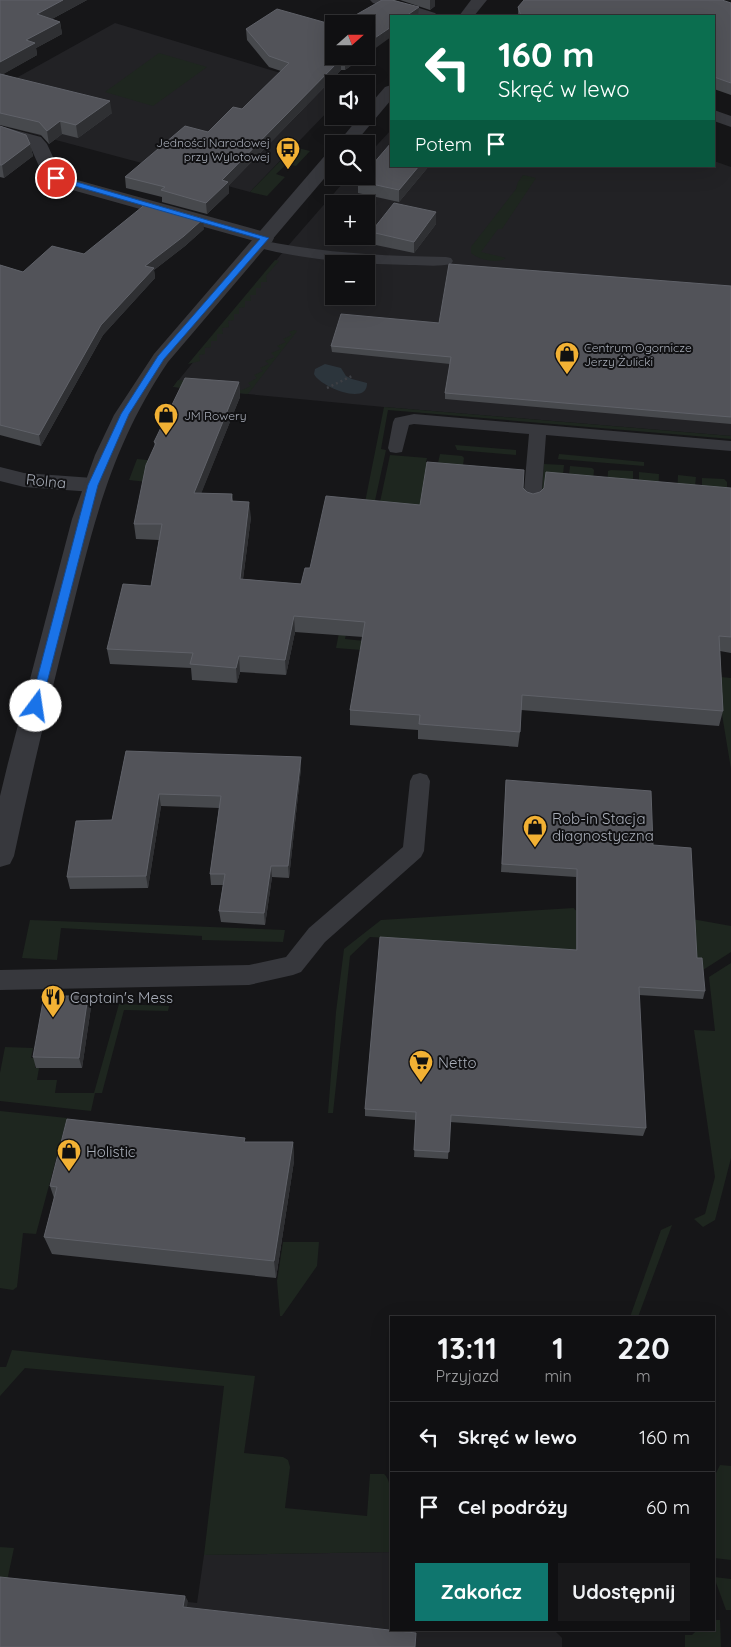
<!DOCTYPE html>
<html lang="pl">
<head>
<meta charset="utf-8">
<style>
	body { margin:0; font-family:Quicksand,sans-serif; background:#19191b; color:#f1f3f6; height:100vh; display:flex; flex-direction:column; font-size:19px; white-space:nowrap }
	* { box-sizing:border-box; margin:0 }
	p { font-size:16px; color:#9c9d9f }
	.icon { flex:none; width:28px; height:28px; fill:none; stroke:currentColor; stroke-width:2; stroke-linecap:round; stroke-linejoin:round }
	.map { position:relative; flex:1; overflow:hidden }
	.side { position:absolute; left:390px; top:1316px; width:325px; height:315px; display:flex; flex-direction:column; background:#101012; border-radius:0px; box-shadow:0 5px 20px #0002,0 0 0 1px #303032 }
	.side>* { flex:none }
	.top-card { position:absolute; left:390px; top:15px; width:325px; height:152px; border-radius:0px; box-shadow:0 5px 20px #0002,0 0 0 1px #303032; background:#0b6e4f; color:#fff; overflow:hidden }
	.needle { width:32px; rotate:69deg }
	.fabs { position:absolute; left:325px; top:15px; display:grid; gap:10px }
	.fabs a { display:grid; place-items:center; width:50px; height:50px; border-radius:0px; background:#101012; box-shadow:0 5px 20px #0002,0 0 0 1px #303032; font-size:25px }
	.pin { position:absolute; display:grid; place-items:center; width:42px; height:42px; color:#fff; margin:-21px; border:2px solid #fff; border-radius:50%; box-shadow:0 1px 5px #0007 }
	.me { position:absolute; width:55px; margin:-28px; rotate:14deg; stroke-linejoin:round; filter:drop-shadow(0 0 4px #0008) }
	.turn { display:flex; align-items:center; gap:18px; height:105px; padding:0 25px; font-size:22px }
	.turn .icon { width:65px; height:65px; stroke-width:2.5 }
	.turn b { display:block; font-size:35px; line-height:42px }
	.then { display:flex; align-items:center; height:48px; padding:0 25px; background:#0003; gap:10px; font-size:19px }
	.eta { display:flex; justify-content:space-evenly; align-items:center; height:85px; text-align:center }
	.eta b { font-size:30px; font-weight:700; line-height:35px }
	.button { display:flex; gap:10px; margin-top:auto; padding:10px 25px }
	.button a { flex:1; height:58px; border-radius:0px; background:#0f766e; color:#fff; font-size:20px; font-weight:700; line-height:58px; text-align:center }
	.button a+a { background:#19191b; color:#f1f3f6 }
	ul { padding:0; list-style:none }
	li { display:flex; align-items:center; gap:15px; height:70px; padding:0 25px; border-top:1px solid #303032 }
	li div { flex:1 }
	li b { display:block; font-size:19px }
	li em { font-style:normal }
	.map>svg:first-child { display:block }
</style>
</head>
<body>
<div class="map">
<svg width="731" height="1647" viewBox="0 0 731 1647">
	<rect width="100%" height="100%" fill="#161618"/>
	<path fill="#222225" fill-rule="evenodd" d="M115 23 334 89V105L250 192 0 125V87Z
		M391 130V166H714V161L731 167V436L384 407 173 387 287 247 349 176H366V157ZM334 204H366V236H334ZM334 264H366V296H334Z
		M391 1552V1630H554L562 1638V1647H0V1581L197 1603 204 1555Z"/>
	<path fill="#1e261f" d="M159 53 207 67 153 106 105 92Z
		M294 147 310 151 296 166 287 164 276 174 285 177 267 196 250 192Z
		M523 175 536 178 502 229H498L481 252 506 258C498 264 479 260 471 253V247L516 189 518 182Z
		M275 260 279 261 266 276 267 282H261V288H256V295H250L251 301H245V307L239 308V314H234V320L228 321 229 327 222 328 223 334H217V341H211V347L205 348V354L199 355 200 361 188 364Z
		M294 330 297 331 248 394 173 387 178 380 186 381 184 385 242 390 251 386 248 383 257 378 254 375 263 371 260 368 269 364 265 361 275 357 271 353 281 349 277 346 286 342 283 339 292 335 289 332Z
		M384 407 731 436V439L388 410 381 449 386 450 345 639 731 678V769L716 678 336 648Z
		M455 445 516 450V455L457 450Z
		M440 454 462 456 464 458 461 479 418 523 373 535 390 455 427 458 426 462 438 463Z
		M559 454 644 462V466L558 459Z
		M137 459 156 461 147 482 129 480Z
		M544 464 564 465 563 475H569L570 466 592 468 594 470 592 491 541 502Z
		M611 470 633 471V481H639V472L659 474 657 513 607 492 608 471Z
		M678 475 696 477 695 486 702 487V478L724 479 727 482V503L676 514Z
		M574 908 575 910 692 919 731 926V952L703 970 418 944 412 939 370 937 350 956 333 1113H328L336 1012 344 949 381 920Z
		M30 920 285 930 283 942 202 940V936L61 928 57 960 22 958Z
		M731 963V1158L715 1220 703 1227 694 1219 705 1214 715 1177 694 1030 715 1031 709 977Z
		M119 1004 169 1006 168 1011 124 1010 102 1093H95L91 1111 0 1101V1073L5 1047 33 1048 31 1058 37 1057 35 1068H39L37 1080H57L55 1093H94Z
		M0 1111 67 1118 36 1234 23 1233 17 1287 13 1290 0 1288Z
		M672 1225 638 1317H630L661 1230Z
		M283 1242H319L317 1266 282 1316H280L277 1281Z
		M12 1350 255 1376 244 1453 283 1457 288 1460 290 1467 285 1508 367 1516 370 1474H384C396 1483 391 1536 391 1552L204 1555 224 1386 25 1368 0 1396V1367H6Z
		M720 1465 731 1466V1560L714 1558V1477Z
		M0 1547 14 1548 7 1581H0Z
		M714 1577 731 1579V1610H726Z
		M714 1620H720L721 1647H685V1635H692L697 1630H714Z"/>
	<path fill="#2c353c" d="M325 364 341 368 346 376 352 379 367 383C368 407 319 386 314 374L315 369Z"/>
	<g fill="none" stroke-linecap="round" stroke-linejoin="round">
		<path stroke="#3d3f44" stroke-width="2.5" stroke-dasharray="2 3" stroke-linecap="butt" d="M327 388 352 376"/>
		<path fill="#37383d" fill-rule="evenodd" d="M260 240C322 253 383 256 446 257L451 258 453 261 451 264C438 267 422 265 409 265 357 264 305 260 255 247L253 244 255 241Z
			M414 414 731 441V451L546 435 541 502 538 506 532 508 526 506 523 502 529 434 414 424 409 425 402 452 396 453 390 452 388 448 393 422 395 418Z
			M420 773 427 775 430 781 424 851 421 857 325 942 301 972 293 975 249 985 0 990V970L249 965 286 957 309 928 403 847 410 781 413 775Z"/>
		<path fill="#37383d" fill-rule="evenodd" d="M0 126 41 137 47 144 59 170 70 178 272 234 274 238 272 242 265 244 58 186 42 173 30 146 0 136Z
			M0 467 24 473 93 478 101 480 104 485 101 490 93 492 24 487 0 481Z"/>
		<path fill="#37383d" fill-rule="evenodd" d="M370 0H394L435 13 438 16H415L373 3Z
			M471 0H487L474 16H459Z
			M391 85V100L354 144H337L360 116H366V109L385 87Z
			M714 110 731 116V127L714 121Z
			M334 151V167L168 362C109 449 92 531 67 630 48 705 30 780 14 856L10 864 0 867V796L8 763 72 519 95 455 114 415 154 354 328 152Z"/>
	</g>
	<path fill="#47494d" d="M0 0H87L52 19 60 22 62 34 36 48 37 55 3 74 112 113 78 138 62 134 49 144 41 135 0 125Z
		M400 0H435V6L430 10Z
		M731 3V95L714 89V16H518V7Z
		M246 29 365 56 345 70H341L229 185V193L207 214 162 202V197L126 188 125 177 208 132 242 109 281 71 269 67 247 40Z
		M0 126 30 144 33 156 4 178 0 177Z
		M391 166H429L399 202 358 193V181Z
		M436 224 414 253 371 244V232Z
		M204 229 185 246 154 270 155 278 103 335 41 446 0 435V265L23 272 84 254Z
		M731 286V424L445 399V393L450 364 332 352 331 346 439 323Z
		M239 382 240 397 201 493 232 494 233 501 251 517 243 579 301 584 310 568 420 505 523 488 527 492 533 494 731 488V653L720 651 723 711 719 726 521 710 520 732 518 747 418 739V730L350 725V710L363 637 295 632 286 675 240 672 237 683 192 680 191 668 110 664 107 649 151 586 159 540 136 539 134 524 155 446 154 442Z
		M126 751 301 768 289 878 272 877 265 925 221 922 219 911 223 885H211L210 874 219 808 161 806 148 888 70 889 67 877 112 820Z
		M506 780 653 845 697 958 705 991 703 999 639 995 646 1128 643 1136 450 1122 448 1159 414 1157 416 1120 365 1116V1109L576 950V877L501 872Z
		M88 996 91 1007 82 1068H36L33 1057Z
		M246 1142H293L294 1161 276 1278 52 1254 44 1237 54 1198 50 1186Z"/>
	<path fill="#2f3033" d="M63 0H87L39 26 37 14Z
		M430 0H435V6L430 10Z
		M419 7 418 16H406Z
		M60 22 62 34 36 48 37 55 0 76V62L26 40Z
		M391 27V37L366 55V44Z
		M349 56H365L345 70V60Z
		M341 59V70L229 185V193L207 214 206 203 222 180Z
		M110 101 112 113 78 138 76 125Z
		M60 121 62 134 49 144 47 131Z
		M30 144 33 156 4 178 2 165Z
		M419 166H429L399 202V190Z
		M436 212V224L414 253V242Z
		M203 219 204 229 185 246 154 270 155 278 103 335 41 446 39 435 101 325 145 266Z
		M239 382 240 397 195 509 194 493Z
		M249 502 251 517 241 594 240 579Z
		M294 616 295 632 286 675 285 660Z
		M239 656 240 672 237 683 236 668Z
		M301 757V768L289 878 288 866Z
		M159 794 161 806 148 888 146 876Z
		M271 866 272 877 265 925 264 913Z
		M88 996 91 1007 82 1068 79 1058Z
		M293 1142 294 1161 276 1278 274 1261Z
		M185 1596 188 1601 186 1613 183 1607Z"/>
	<path fill="#525359" stroke="#5f6168" d="M0 0H63L37 14 60 22 26 40 35 43 0 62Z
		M382 0H392L419 7 406 16H391V27L366 44V24H340Z
		M524 0H722L731 3V83L714 77V16H521L518 7Z
		M277 9 334 25V56H349L345 60 341 59 222 180 228 182 206 203 161 190 165 187 125 177 185 126 208 132 233 107 242 109 289 63 269 56 246 29Z
		M0 74 110 101 76 125 60 121 47 131 39 122 0 113Z
		M0 126 26 135 30 144 2 165H0Z
		M391 143V166H419L399 190 358 181 362 176H366V172Z
		M147 203 203 219 184 236 145 266 154 268 101 325 39 435 0 425V265L23 272 52 246 84 254Z
		M394 203 436 212 414 242 371 232Z
		M449 264 731 286V417L445 393 451 357 331 346 341 314 439 323Z
		M185 378 239 382 194 493 232 494 231 501 249 502 240 579 301 584 305 568H310L326 496 420 505 427 462 524 470 523 488 527 492 533 494 540 492 544 488 546 472 731 488V637L719 636 723 711 522 695 520 732 419 724 420 715 350 710 365 622 294 616 285 660 239 656 236 668 190 664 193 653 107 649 123 584 151 586 162 524H134L146 465 156 443 154 442Z
		M126 751 301 757 288 866H271L264 913 219 911 225 874H210L221 796 159 794 146 876 67 877 76 821 112 820Z
		M506 780 651 791 653 845 691 848 697 958H702L705 991 639 987 646 1128 451 1115 449 1152 414 1150 416 1112 365 1109 380 937 577 950V869L502 864Z
		M44 996H88L79 1058 33 1057Z
		M67 1119 245 1138 244 1142H293L274 1261 44 1237 57 1187 50 1186Z
		M0 1577 185 1596 183 1607 416 1633 415 1647H0Z"/>
	<path fill="#1a73e8" stroke="#114b97" d="M56 176 269 238 164 359 129 414 98 485 41 706 36 709 30 706 88 485 121 414 158 356 260 239 54 180 52 178Z"/>
	<defs>
		<symbol id="bus-pin" viewBox="-11 -11 22 30"><path d="M0 17L-7.5 6A9.5 9.5 0 1 1 7.5 6Z" fill="#f2b134" stroke="#111113"/><path d="M-5-6H5V4H4V6H2V4H-2V6H-4V4H-5ZM-3.5-4V0h7V-4ZM-3.5 1.2v1.5H-2V1.2ZM2 1.2v1.5H3.5V1.2Z" fill="#111"/></symbol>
		<symbol id="shop-pin" viewBox="-11 -11 22 30"><path d="M0 17L-7.5 6A9.5 9.5 0 1 1 7.5 6Z" fill="#f2b134" stroke="#111113"/><path d="M-5-2.5h2.3a2.7 3.5 0 0 1 5.4 0H5L5.5 6h-11ZM-1.5-2.5h3a1.5 2.3 0 0 0-3 0Z" fill="#111"/></symbol>
		<symbol id="restaurant-pin" viewBox="-11 -11 22 30"><path d="M0 17L-7.5 6A9.5 9.5 0 1 1 7.5 6Z" fill="#f2b134" stroke="#111113"/><path d="M-5-6h1v4h1v-4h1v4h1v-4h1v5L-1.5 .5V6h-2V.5L-5-1ZM5-6V6H3V1.5H1.5Q1.5-4 5-6Z" fill="#111"/></symbol>
		<symbol id="supermarket-pin" viewBox="-11 -11 22 30"><path d="M0 17L-7.5 6A9.5 9.5 0 1 1 7.5 6Z" fill="#f2b134" stroke="#111113"/><path d="M-6-5.5h2.5l.6 2H6L4.5 2H-2.5L-4.4-4H-6ZM-1.5 3.2a1.3 1.3 0 1 0 .1 0ZM3 3.2a1.3 1.3 0 1 0 .1 0Z" fill="#111"/></symbol>
	</defs>
	<g fill-rule="evenodd">
		<use href="#bus-pin" x="274" y="135" width="28" height="38"/>
		<use href="#shop-pin" x="553" y="340" width="28" height="38"/>
		<use href="#shop-pin" x="152" y="401" width="28" height="38"/>
		<use href="#shop-pin" x="521" y="813" width="28" height="38"/>
		<use href="#restaurant-pin" x="39" y="983" width="28" height="38"/>
		<use href="#supermarket-pin" x="407" y="1048" width="28" height="38"/>
		<use href="#shop-pin" x="55" y="1137" width="28" height="38"/>
	</g>
	<g text-anchor="middle" dominant-baseline="central" stroke-width="4" stroke-linejoin="round" paint-order="stroke">
		<g font-size="12" fill="#a8adb8" stroke="#111113" text-anchor="start">
			<text x="270" y="142" text-anchor="end">Jedności Narodowej<tspan x="270" dy="14">przy Wylotowej</tspan></text>
			<text x="584" y="347">Centrum Ogornicze<tspan x="584" dy="14">Jerzy Żulicki</tspan></text>
			<text x="184" y="415">JM Rowery</text>
		</g>
		<g font-size="15" fill="#a8adb8" stroke="#111113">
			<text transform="translate(46 481) rotate(6)">Rolna</text>
		</g>
		<g font-size="15" fill="#a8adb8" stroke="#111113" text-anchor="start">
			<text x="552" y="818">Rob-in Stacja<tspan x="552" dy="17">diagnostyczna</tspan></text>
			<text x="70" y="997">Captain's Mess</text>
			<text x="438" y="1062">Netto</text>
			<text x="86" y="1151">Holistic</text>
		</g>
	</g>
</svg>
<div class="fabs">
<a><svg class="needle" viewBox="-14 -14 28 28"><path d="M0-13l5 13h-10z" fill="#e53935"/><path d="M0 13l5-13h-10z" fill="#9c9d9f"/></svg></a>
<a><svg class="icon" aria-label="sound" viewBox="0 0 24 24"><path d="M4 9h4l5-4v14l-5-4H4zM17 9q2 3 0 6"/></svg></a>
<a><svg class="icon" aria-label="search" viewBox="0 0 24 24"><circle cx="10" cy="10" r="6"/><path d="M15 15l6 6"/></svg></a>
<a>+</a>
<a>−</a>
</div>
<div class="pin" style="left:56px;top:178px;background:#d93025"><svg class="icon" aria-label="arrive" viewBox="0 0 24 24"><path d="M6 21V4h12l-3 4 3 4H6"/></svg></div>
<svg class="me" style="left:36px;top:706px" viewBox="-20 -20 40 40"><circle r="19" fill="#fff"/><path d="M0-13L10 11 0 6-10 11z" fill="#1a73e8"/></svg>
<div class="top-card">
<div class="turn"><svg class="icon" aria-label="left" viewBox="0 0 24 24"><path d="M17 20v-9H6M10 6l-5 5 5 5"/></svg><div><b>160 m</b>Skręć w lewo</div></div>
<div class="then">Potem<svg class="icon" aria-label="arrive" viewBox="0 0 24 24"><path d="M6 21V4h12l-3 4 3 4H6"/></svg></div>
</div>
<section class="side">
<div class="eta">
<div><b>13:11</b><p>Przyjazd</p></div>
<div><b>1</b><p>min</p></div>
<div><b>220</b><p>m</p></div>
</div>
<ul>
<li><svg class="icon" aria-label="left" viewBox="0 0 24 24"><path d="M17 20v-9H6M10 6l-5 5 5 5"/></svg><div><b>Skręć w lewo</b></div><em>160 m</em></li>
<li><svg class="icon" aria-label="arrive" viewBox="0 0 24 24"><path d="M6 21V4h12l-3 4 3 4H6"/></svg><div><b>Cel podróży</b></div><em>60 m</em></li>
</ul>
<div class="button"><a>Zakończ</a><a>Udostępnij</a></div>
</section>
</div>
</body>
</html>
